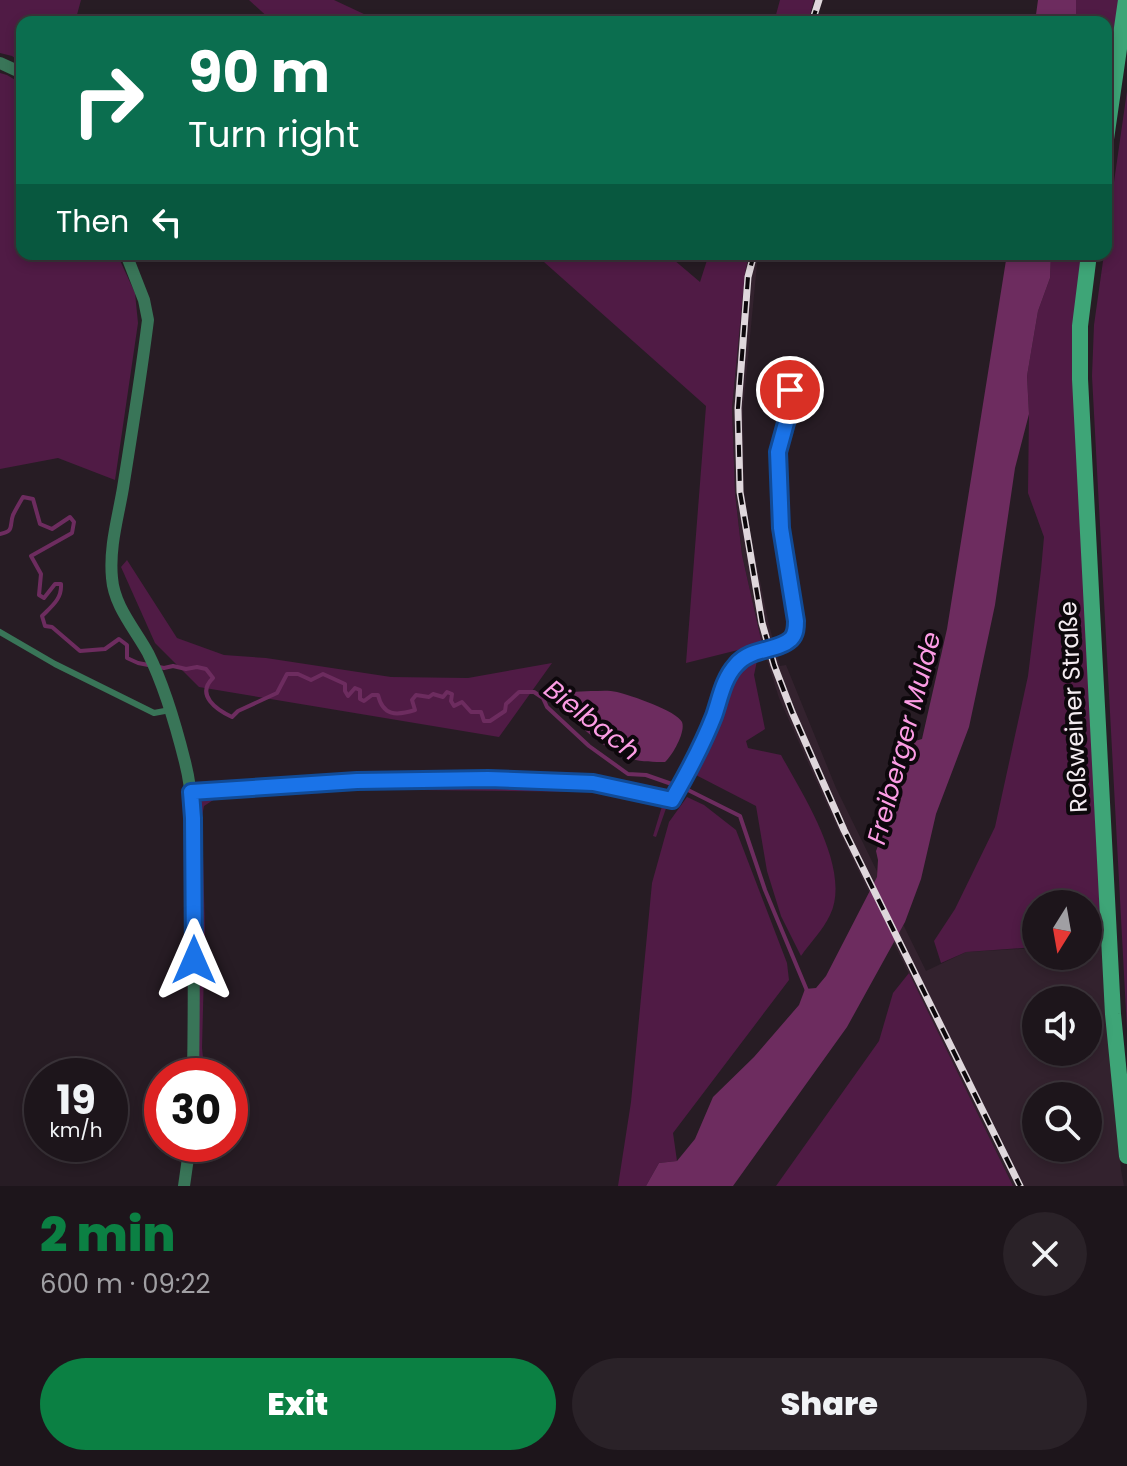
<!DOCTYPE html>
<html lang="en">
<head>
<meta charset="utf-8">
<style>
	body { margin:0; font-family:Poppins,sans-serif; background:#2a2228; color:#f1f3f6; height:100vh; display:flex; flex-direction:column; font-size:30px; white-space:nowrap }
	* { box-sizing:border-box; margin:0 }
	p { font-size:26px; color:#a09fa3 }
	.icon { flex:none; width:44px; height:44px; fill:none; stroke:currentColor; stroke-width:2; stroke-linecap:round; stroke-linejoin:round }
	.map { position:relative; height:1186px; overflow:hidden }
	.drawer { display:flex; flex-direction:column; background:#1d151b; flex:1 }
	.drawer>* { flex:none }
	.hud { position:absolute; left:16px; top:16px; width:1096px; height:244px; border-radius:16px; box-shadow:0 4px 12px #0003,0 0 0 2px #3b343a; background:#0b6e4f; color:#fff; overflow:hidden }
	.needle { width:52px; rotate:191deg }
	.fabs { position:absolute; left:1022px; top:890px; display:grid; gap:16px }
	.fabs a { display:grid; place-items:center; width:80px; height:80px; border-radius:50%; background:#1d151b; box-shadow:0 4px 12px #0003,0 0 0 2px #3b343a; font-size:40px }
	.speed { position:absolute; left:24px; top:1058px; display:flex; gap:16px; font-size:40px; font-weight:700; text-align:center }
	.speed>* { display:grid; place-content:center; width:104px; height:104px; border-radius:50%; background:#1d151b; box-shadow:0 4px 12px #0003,0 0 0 2px #3b343a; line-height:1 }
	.speed small { font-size:20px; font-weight:400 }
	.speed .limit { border:12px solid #d22; background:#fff; color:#111 }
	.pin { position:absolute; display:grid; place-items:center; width:68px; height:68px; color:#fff; margin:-34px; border:4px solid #fff; border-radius:50%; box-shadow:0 2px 8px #0007 }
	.me { position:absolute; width:88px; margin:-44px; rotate:0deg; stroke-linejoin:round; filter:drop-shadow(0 0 6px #0008) }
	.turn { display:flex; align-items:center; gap:28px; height:168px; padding:0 40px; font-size:36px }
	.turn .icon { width:104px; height:104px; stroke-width:2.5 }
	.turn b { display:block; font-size:56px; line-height:68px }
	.then { display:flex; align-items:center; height:76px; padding:0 40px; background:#0003; gap:16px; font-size:30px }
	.round { display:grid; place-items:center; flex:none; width:84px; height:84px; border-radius:42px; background:#2a2228 }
	.headline { display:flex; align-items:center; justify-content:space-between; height:136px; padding:0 40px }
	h1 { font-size:48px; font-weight:800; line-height:60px; color:#0b8043 }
	.cta { display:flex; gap:16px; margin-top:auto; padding:16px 40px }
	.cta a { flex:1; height:92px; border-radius:48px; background:#0b8043; color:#fff; font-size:32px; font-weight:800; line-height:92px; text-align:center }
	.cta a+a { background:#2a2228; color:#f1f3f6 }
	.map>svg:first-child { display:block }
</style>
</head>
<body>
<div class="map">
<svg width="1127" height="1186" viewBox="0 0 1127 1186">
	<rect width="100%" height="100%" fill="#271c24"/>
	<path fill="#33222e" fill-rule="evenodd" d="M749 254H758L743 409 744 490 748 520 768 621 780 666 786 665 836 788 926 971 966 952 1036 948V956H1088V945L1105 944 1111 1069 1121 1170 1124 1186H1013L839 831 779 698 762 644 742 555 735 493 732 408 745 272ZM1036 1000H1088V1052H1036ZM1036 1096H1088V1148H1036Z"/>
	<path fill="#501b45" d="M0 0H81L75 22H22V63L12 56 0 53Z
		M249 0H334L381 22H273Z
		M780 0H814L808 22H774Z
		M1076 0H1119L1106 91V22H1076Z
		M0 73 7 75 22 84V254H117L135 293 138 323 115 480 58 458 0 469Z
		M1127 91V1030L1092 376 1094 325 1104 254H1106V238Z
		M535 254H667L700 282 709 254H749L745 273 732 408 735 493 742 555 762 644 686 663 706 406Z
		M1051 254H1084L1105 944 1088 945V904H1036V947L966 952 941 963 934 941 955 909 995 827 1028 676 1041 570 1044 537 1028 493 1029 414 1027 376 1038 311 1050 278Z
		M127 560 177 638 224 655 266 658 391 677 468 678 552 663 499 737 199 687 155 643 121 567Z
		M758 656 754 675 765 729 746 741 748 748 781 755C803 795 852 870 830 915 823 930 810 943 801 956L781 916 767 871 756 806 692 773 710 739 734 674 746 662Z
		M414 782C462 782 510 783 558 784 595 786 634 787 670 797L656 837 653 836 663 803 658 799 594 792 331 789 228 795 218 797 204 806 202 816 205 932 202 1048 205 1076H202L199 1068 197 798 217 793 331 785Z
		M687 797 704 805 736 830 787 963 789 980 673 1133 677 1161 659 1163 646 1186H618L631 1102 652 883 669 822Z
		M909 973 1013 1186H776L879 1041 893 993Z"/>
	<path fill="#6d2c5f" d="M1038 0H1076V22H1035Z
		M1007 254H1051L1050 278 1038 311 1027 376 1029 414 1015 468 995 605 969 727 936 814 921 879 905 922 847 1027 733 1186H646L659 1163 677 1161 695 1139 713 1097 754 1057 799 1005 805 989 816 988 826 976 877 877 878 860 876 851 895 803 896 767 901 745 922 739 947 629Z
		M591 691C600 691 609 690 617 692 630 695 677 711 682 722 686 732 672 756 665 762 654 762 642 762 632 759 611 753 564 720 562 696L571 692Z"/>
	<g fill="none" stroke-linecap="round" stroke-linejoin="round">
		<path stroke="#6d2c5f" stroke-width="4" d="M0 534C15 531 9 526 13 515 16 509 20 502 23 497L33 499 40 524 52 529 70 517 74 522 72 533 31 556 41 574 39 595 44 598 55 584H61C62 599 52 606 42 616L45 626 52 627 80 651 105 649 119 639 127 645V658L138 663 164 668 173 666 186 669 197 667 206 669 213 678C195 695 217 710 232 717L238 711 277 693 287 674H298L311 680 323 674 345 684V691L348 696 355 688 360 690V699L364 701 372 695H378C383 716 396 716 415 710L412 700 416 695 429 697 433 694 443 697 447 692 452 694 451 701 454 706 462 702 471 712H481L484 721H490L505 711 506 704 519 692H534L543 698 547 707 589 746 628 774 646 775 686 789 740 816 765 890 808 993"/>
		<path stroke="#397558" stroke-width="6" d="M0 632 55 664 154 713 170 710
			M191 792 330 783 413 779H488L593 783 672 800C686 775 700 748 711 722 720 703 722 681 735 665 751 647 777 653 791 639 796 634 796 627 796 621L781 528 778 452 789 412 790 390"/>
		<path stroke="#397558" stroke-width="12" d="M0 63 22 73
			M126 254 144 300 148 320C141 376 132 432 123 488 118 518 109 547 112 578 114 606 135 629 148 653 165 687 176 726 185 762 195 801 193 842 193 882 194 947 194 1011 193 1076
			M184 1186 190 1144"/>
		<path stroke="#3ea577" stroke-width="16" d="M1106 139 1126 0
			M1089 254 1080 326V379L1113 1014 1127 1156"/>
		<defs>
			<path id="rail" d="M812 22 819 0
				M754 254 748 277 738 408 740 492 762 623 774 665 792 712 844 830 1020 1186"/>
		</defs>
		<use href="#rail" stroke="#dfd7dc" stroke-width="7"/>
		<use href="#rail" stroke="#0d080c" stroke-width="4" stroke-dasharray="12" stroke-linecap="butt"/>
	</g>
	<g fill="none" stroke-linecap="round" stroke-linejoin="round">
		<defs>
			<path id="route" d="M194 960 193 818 191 792 357 781 488 779 593 783 672 800C687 774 703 744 714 716 720 699 723 679 736 665 751 647 777 652 791 639 796 634 796 627 796 621L781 528 778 452 789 412 790 390"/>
		</defs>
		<use href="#route" stroke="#114b97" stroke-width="20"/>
		<use href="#route" stroke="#1a73e8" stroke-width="14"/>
	</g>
	<g text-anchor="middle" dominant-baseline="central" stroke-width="8" stroke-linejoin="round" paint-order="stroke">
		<g font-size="24" fill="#f4ecf1" stroke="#0d080c">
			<text transform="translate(1073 707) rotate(-93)">Roßweiner Straße</text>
		</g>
		<g font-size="26" font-style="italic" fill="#fc9ce4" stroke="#0d080c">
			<text transform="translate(592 720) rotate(38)">Bielbach</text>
			<text transform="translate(904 738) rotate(-75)">Freiberger Mulde</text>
		</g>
	</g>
</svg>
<div class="fabs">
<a><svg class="needle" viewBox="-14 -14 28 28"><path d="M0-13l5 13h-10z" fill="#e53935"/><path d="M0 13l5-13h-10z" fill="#a09fa3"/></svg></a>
<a><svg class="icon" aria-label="sound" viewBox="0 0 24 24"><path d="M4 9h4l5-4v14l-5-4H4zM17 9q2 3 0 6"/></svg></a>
<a><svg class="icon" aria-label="search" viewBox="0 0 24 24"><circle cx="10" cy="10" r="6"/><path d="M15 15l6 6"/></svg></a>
</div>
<div class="speed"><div>19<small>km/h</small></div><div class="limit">30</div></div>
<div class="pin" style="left:790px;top:390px;background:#d93025"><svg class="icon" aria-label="arrive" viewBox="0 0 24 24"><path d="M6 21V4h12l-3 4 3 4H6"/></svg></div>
<svg class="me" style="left:194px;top:960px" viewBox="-20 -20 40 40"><path d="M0-17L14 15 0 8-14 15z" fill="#1a73e8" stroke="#fff" stroke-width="4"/></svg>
<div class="hud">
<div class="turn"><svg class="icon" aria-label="right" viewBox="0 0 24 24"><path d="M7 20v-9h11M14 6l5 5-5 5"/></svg><div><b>90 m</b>Turn right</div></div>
<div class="then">Then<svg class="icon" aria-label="left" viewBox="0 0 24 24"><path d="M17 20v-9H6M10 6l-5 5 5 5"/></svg></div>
</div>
</div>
<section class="drawer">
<div class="headline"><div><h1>2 min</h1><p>600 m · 09:22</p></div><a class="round"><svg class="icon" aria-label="close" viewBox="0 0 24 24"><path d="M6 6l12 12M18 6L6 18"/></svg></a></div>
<div class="cta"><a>Exit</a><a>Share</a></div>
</section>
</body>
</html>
